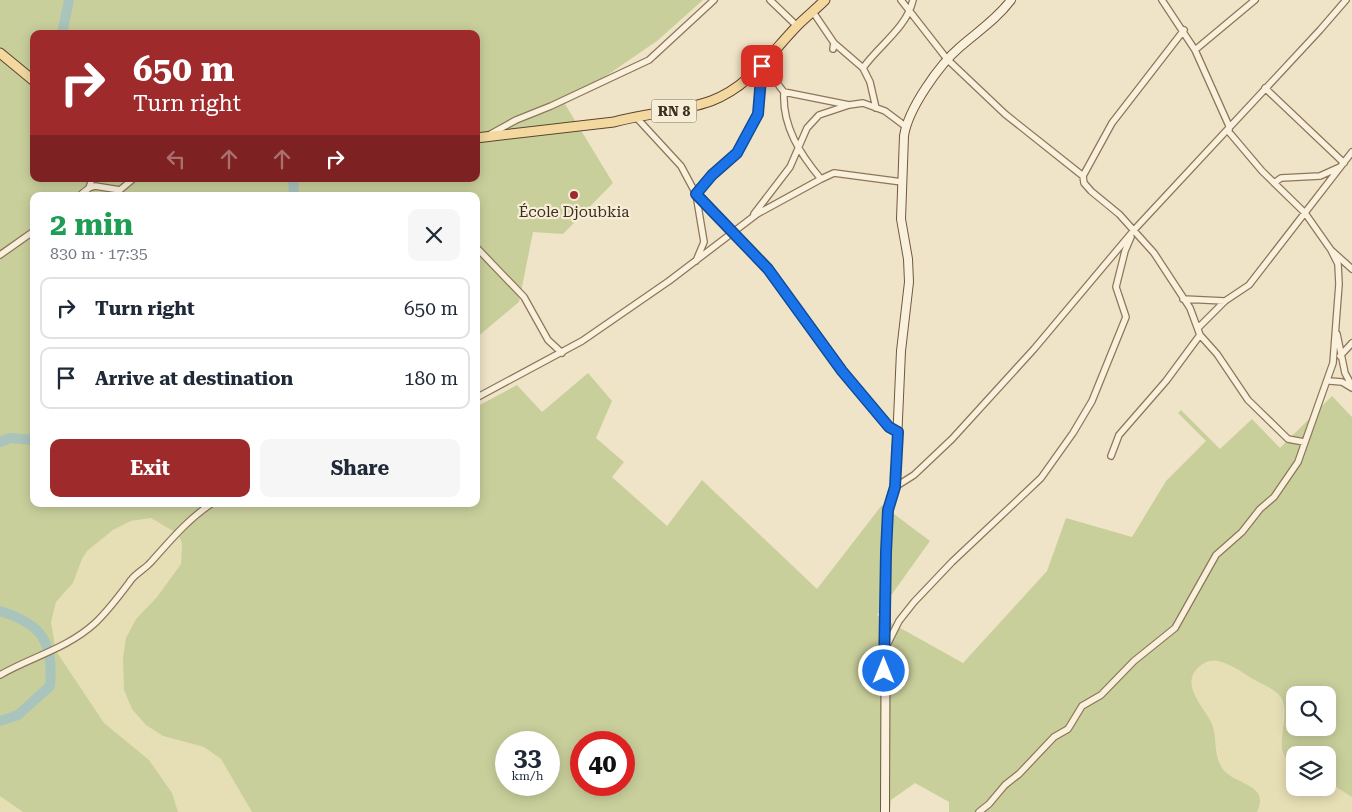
<!DOCTYPE html>
<html lang="en">
<head>
<meta charset="utf-8">
<style>
	body { margin:0; font-family:"Roboto Serif",serif; background:#f6f6f7; color:#1f2937; height:100vh; display:flex; flex-direction:column; font-size:19px; white-space:nowrap }
	* { box-sizing:border-box; margin:0 }
	p { font-size:16px; color:#747a83 }
	.icon { flex:none; width:28px; height:28px; fill:none; stroke:currentColor; stroke-width:2; stroke-linecap:round; stroke-linejoin:round }
	.map { position:relative; flex:1; overflow:hidden }
	.panel { position:absolute; left:30px; top:192px; width:450px; height:315px; display:flex; flex-direction:column; background:#fff; border-radius:10px; box-shadow:0 2px 12px #0003 }
	.panel>* { flex:none }
	.guide { position:absolute; left:30px; top:30px; width:450px; height:152px; border-radius:10px; box-shadow:0 2px 12px #0003; background:#9e2a2b; color:#fff; overflow:hidden }
	.tools { position:absolute; left:1286px; top:686px; display:grid; gap:10px }
	.tools a { display:grid; place-items:center; width:50px; height:50px; border-radius:10px; background:#fff; box-shadow:0 2px 12px #0003; font-size:25px }
	.speed { position:absolute; left:495px; top:731px; display:flex; gap:10px; font-size:25px; font-weight:700; text-align:center }
	.speed>* { display:grid; place-content:center; width:65px; height:65px; border-radius:50%; background:#fff; box-shadow:0 2px 12px #0003; line-height:1 }
	.speed small { font-size:12px; font-weight:400 }
	.speed .limit { border:8px solid #d22; background:#fff; color:#111 }
	.pin { position:absolute; display:grid; place-items:center; width:42px; height:42px; color:#fff; margin:-21px; border-radius:10px; box-shadow:0 2px 8px #0006 }
	.me { position:absolute; width:55px; margin:-28px; rotate:0deg; stroke-linejoin:round; filter:drop-shadow(0 0 4px #0008) }
	.turn { display:flex; align-items:center; gap:18px; height:105px; padding:0 20px; font-size:22px }
	.turn .icon { width:65px; height:65px; stroke-width:2.5 }
	.turn b { display:block; font-size:35px; line-height:42px }
	.lanes { display:flex; align-items:center; height:48px; padding:0 20px; background:#0003; justify-content:center; gap:25px; direction:ltr }
	.lanes .off { opacity:.35 }
	.round { display:grid; place-items:center; flex:none; width:52px; height:52px; border-radius:10px; background:#f6f6f7 }
	.summary { display:flex; align-items:center; justify-content:space-between; height:85px; padding:0 20px }
	h1 { font-size:30px; font-weight:700; line-height:38px; color:#1e9e55 }
	.primary-button { display:flex; gap:10px; margin-top:auto; padding:10px 20px }
	.primary-button a { flex:1; height:58px; border-radius:10px; background:#9e2a2b; color:#fff; font-size:20px; font-weight:700; line-height:58px; text-align:center }
	.primary-button a+a { background:#f6f6f7; color:#1f2937 }
	ul { padding:0; list-style:none }
	li { display:flex; align-items:center; gap:15px; height:62px; margin:0 10px 8px; padding:0 10px; border:2px solid #e0e1e3; border-radius:10px }
	li div { flex:1 }
	li b { display:block; font-size:19px }
	li em { font-style:normal }
	.map>svg:first-child { display:block }
</style>
</head>
<body>
<div class="map">
<svg width="1352" height="812" viewBox="0 0 1352 812">
	<rect width="100%" height="100%" fill="#f0e4c8"/>
	<path fill="#e6deb5" d="M151 518 178 534 182 543 181 564 157 597 136 619 163 736 204 747 221 759 252 812H0V732L61 678 51 622 56 602 73 583 82 559 87 551 113 530 131 521Z
		M1213 661 1224 662 1279 694 1283 705 1282 750 1295 771V788H1328V782L1352 797V812H1257L1260 805 1252 787 1225 773 1220 766 1212 724 1191 689V678L1196 670 1203 663Z"/>
	<path fill="#c9cf9b" fill-rule="evenodd" d="M0 0H703L657 41 565 104 613 183 563 234 533 232 519 302 476 338V196H34V504H476V407L517 385 542 412 588 373 612 401 596 438 624 462 612 477 667 526 702 480 817 589 882 505 930 541 877 615 963 663 1047 571 1066 518 1132 537 1166 481 1206 441 1178 413 1181 410 1220 449 1252 419 1280 448 1332 396 1352 417V797L1328 782V755H1295V771L1292 769C1289 763 1283 755 1282 749 1280 733 1291 704 1277 693 1270 687 1259 683 1251 678 1240 671 1229 663 1217 661 1210 660 1204 662 1199 667 1179 685 1204 706 1212 724 1217 737 1214 756 1222 768 1233 785 1271 783 1257 812H949V802L915 783 891 800 890 812H252L221 759 204 747 163 736 146 725 132 709 124 690 123 658 126 638 136 619 157 597 181 564 182 543 178 534 151 518 131 521 113 530 87 551 82 559 73 583 56 602 51 622 56 651 104 723 149 760 172 793 178 812H23L0 796ZM34 34H476V179H34ZM1295 695H1328V728H1295ZM506 742H549V785H506ZM581 742H624V785H581Z"/>
	<g fill="none" stroke-linecap="round" stroke-linejoin="round">
		<path stroke="#a9c4bc" stroke-width="10" d="M62 34 69 0
			M293 179 294 196
			M0 442 10 438 34 440
			M0 611C42 624 54 642 50 686L18 715 0 721"/>
		<defs>
			<path id="street" d="M770 0 797 26
				M901 0 947 59 1005 114 1083 176 1084 183 1091 191 1119 214 1154 253 1190 308 1200 335 1217 354 1248 400 1288 439 1304 442
				M1162 0 1195 50 1229 126V132L1262 171 1305 213 1331 250 1352 269
				M813 12 834 43 833 49
				M834 43 863 68
				M1195 50 1255 0
				M772 54C772 70 773 80 784 92 782 126 800 154 821 179
				M1265 88 1344 163
				M784 92 849 105 863 103 885 111 905 126
				M876 108 870 82 863 68C879 45 906 29 913 0
				M635 116 681 166 696 194 768 269 842 371 889 427 898 432
				M489 135 516 120 551 106 649 60 714 0
				M1083 176 1112 123 1184 30
				M1274 183 1281 178 1320 176 1340 167
				M89 188 95 186 120 190 133 179
				M79 196 89 188 92 179
				M754 214 790 167 807 128 819 115 849 105
				M476 247 524 297 548 340 562 353
				M0 255 34 231
				M696 261 704 242 696 194 712 175 737 153 758 114 762 66
				M1183 299 1225 301
				M1199 327 1225 301 1249 285 1352 152
				M1337 334 1345 373 1352 386
				M1340 356 1352 343
				M1330 381 1342 382 1352 388
				M476 398 582 341 669 281 757 214 821 179 834 173 902 182
				M1111 456 1119 435 1166 381 1200 335
				M895 487 914 475 952 439 1034 349 1134 230 1320 30 1346 0
				M887 645 899 621 914 602 952 562 1041 478 1073 433 1092 401 1126 317 1116 287 1125 251 1131 237
				M0 675C31 657 66 649 94 624 108 611 119 596 131 580 136 573 145 569 151 562 170 541 187 520 211 504
				M979 812 989 804 1005 785 1019 774 1054 737 1068 729 1082 706 1101 695 1134 661 1175 628 1216 555 1242 532 1260 509 1274 497 1298 462 1333 363 1339 284 1338 264 1331 250"/>
			<path id="secondary" d="M885 812 886 552 888 510 895 487 901 351 909 282 908 259 901 219 904 136C908 109 939 65 960 47 977 32 997 19 1011 0"/>
			<path id="primary" d="M0 53 34 81
				M476 138 614 122C646 113 680 112 711 101 749 87 770 54 797 26 806 17 816 9 825 0"/>
		</defs>
		<use href="#street" stroke="#8d765c" stroke-width="8"/>
		<use href="#secondary" stroke="#6f573f" stroke-width="10"/>
		<use href="#primary" stroke="#5b4430" stroke-width="11"/>
		<use href="#street" stroke="#faf1dc" stroke-width="5.5"/>
		<use href="#secondary" stroke="#faf1dc" stroke-width="8"/>
		<use href="#primary" stroke="#f3d9a0" stroke-width="9"/>
	</g>
	<g fill="none" stroke-linecap="round" stroke-linejoin="round">
		<defs>
			<path id="route" d="M762 66 758 114 737 153 712 175 696 194 768 269 842 371 889 427 898 432 895 487 888 510 886 552 884 671"/>
		</defs>
		<use href="#route" stroke="#114b97" stroke-width="12"/>
		<use href="#route" stroke="#1a73e8" stroke-width="9"/>
	</g>
	<circle fill="#9e2a2b" stroke="#f7eed8" stroke-width="2" cx="574" cy="195" r="5"/>
	<g text-anchor="middle" dominant-baseline="central" stroke-width="4.5" stroke-linejoin="round" paint-order="stroke">
		<rect fill="#f7eed8" stroke="#756857" stroke-width="1" x="651.5" y="99.5" width="45" height="23" rx="4"/>
		<g font-size="14" font-weight="bold" fill="#3d2e20">
			<text x="674" y="111">RN 8</text>
		</g>
		<g font-size="15" fill="#3d2e20" stroke="#f7eed8">
			<text x="574" y="212">École Djoubkia</text>
		</g>
	</g>
</svg>
<div class="tools">
<a><svg class="icon" aria-label="search" viewBox="0 0 24 24"><circle cx="10" cy="10" r="6"/><path d="M15 15l6 6"/></svg></a>
<a><svg class="icon" aria-label="layers" viewBox="0 0 24 24"><path d="M12 4l9 5-9 5-9-5zM3 14l9 5 9-5"/></svg></a>
</div>
<div class="speed"><div>33<small>km/h</small></div><div class="limit">40</div></div>
<div class="pin" style="left:762px;top:66px;background:#d93025"><svg class="icon" aria-label="arrive" viewBox="0 0 24 24"><path d="M6 21V4h12l-3 4 3 4H6"/></svg></div>
<svg class="me" style="left:884px;top:671px" viewBox="-20 -20 40 40"><circle r="17" fill="#1a73e8" stroke="#fff" stroke-width="3"/><path d="M0-11L8 9 0 5-8 9z" fill="#fff"/></svg>
<div class="guide">
<div class="turn"><svg class="icon" aria-label="right" viewBox="0 0 24 24"><path d="M7 20v-9h11M14 6l5 5-5 5"/></svg><div><b>650 m</b>Turn right</div></div>
<div class="lanes"><svg class="icon off" aria-label="left" viewBox="0 0 24 24"><path d="M17 20v-9H6M10 6l-5 5 5 5"/></svg><svg class="icon off" aria-label="ahead" viewBox="0 0 24 24"><path d="M12 20V5M6 11l6-6 6 6"/></svg><svg class="icon off" aria-label="ahead" viewBox="0 0 24 24"><path d="M12 20V5M6 11l6-6 6 6"/></svg><svg class="icon" aria-label="right" viewBox="0 0 24 24"><path d="M7 20v-9h11M14 6l5 5-5 5"/></svg></div>
</div>
<section class="panel">
<div class="summary"><div><h1>2 min</h1><p>830 m · 17:35</p></div><a class="round"><svg class="icon" aria-label="close" viewBox="0 0 24 24"><path d="M6 6l12 12M18 6L6 18"/></svg></a></div>
<ul>
<li><svg class="icon" aria-label="right" viewBox="0 0 24 24"><path d="M7 20v-9h11M14 6l5 5-5 5"/></svg><div><b>Turn right</b></div><em>650 m</em></li>
<li><svg class="icon" aria-label="arrive" viewBox="0 0 24 24"><path d="M6 21V4h12l-3 4 3 4H6"/></svg><div><b>Arrive at destination</b></div><em>180 m</em></li>
</ul>
<div class="primary-button"><a>Exit</a><a>Share</a></div>
</section>
</div>
</body>
</html>
